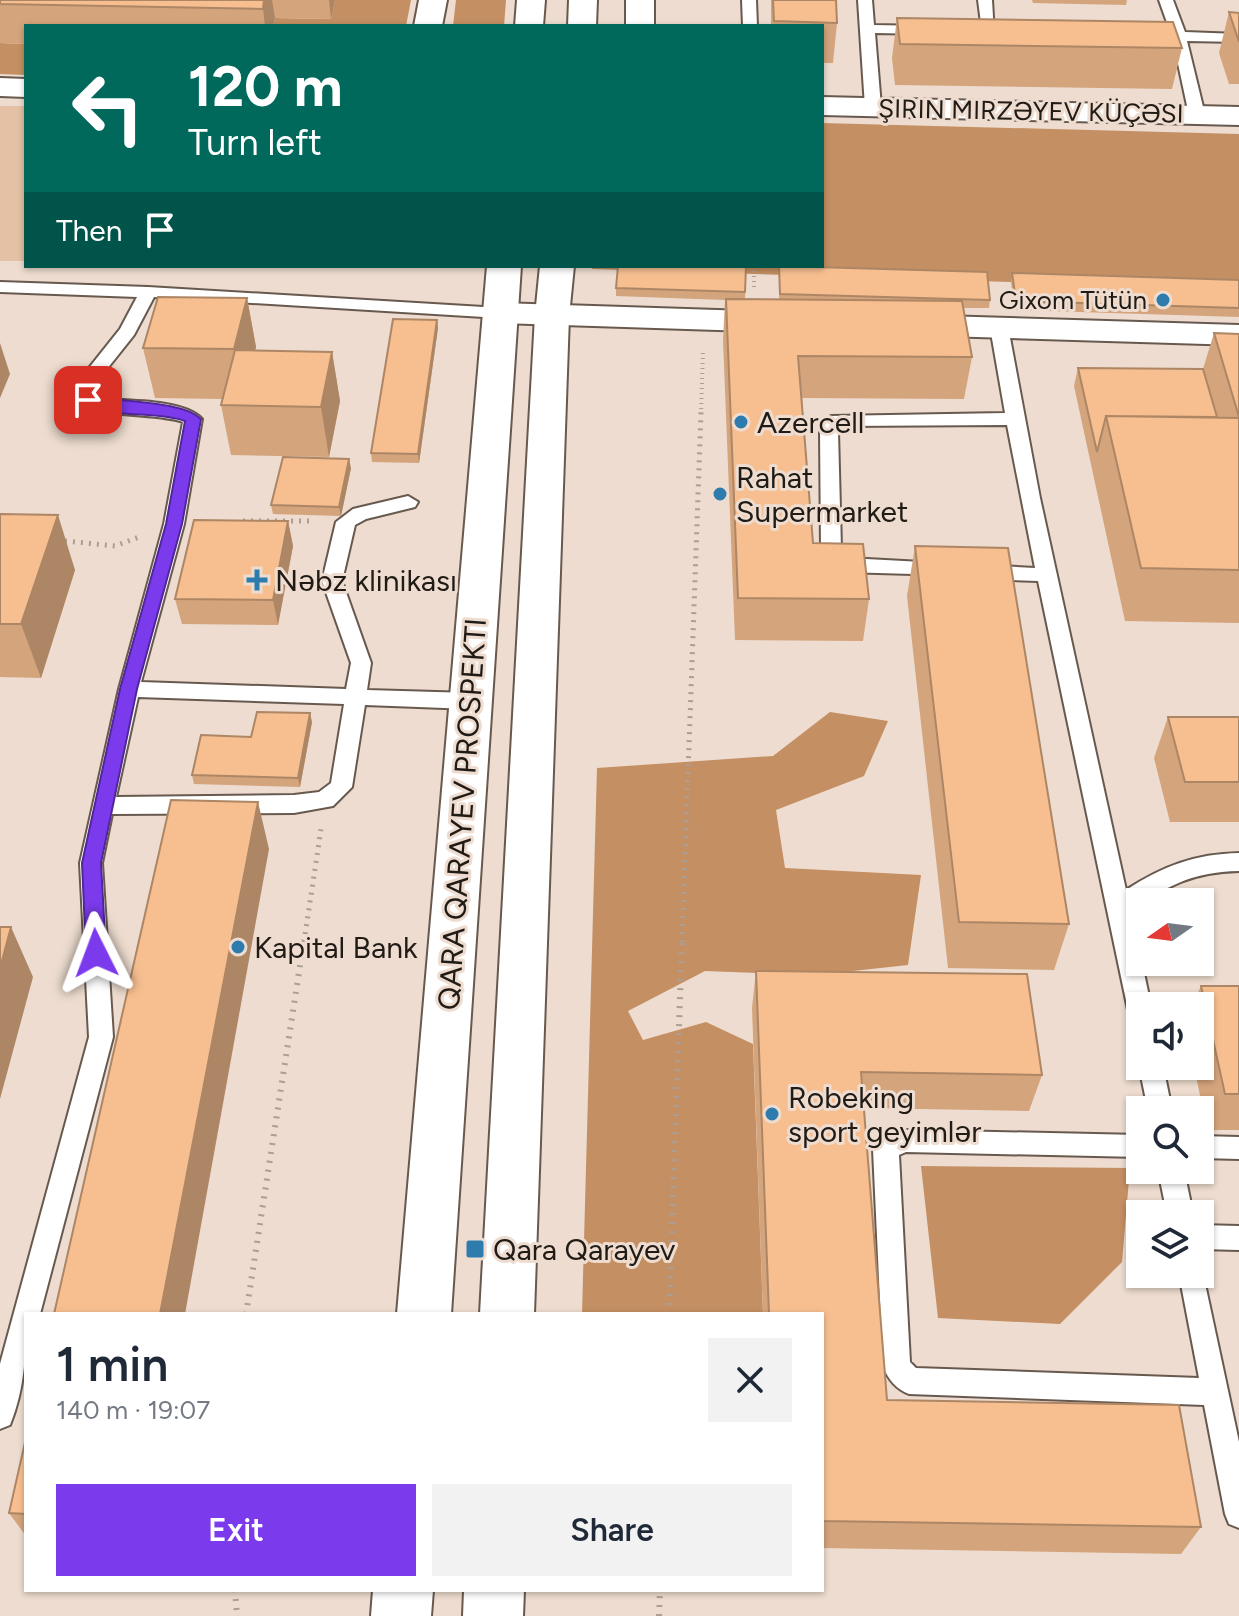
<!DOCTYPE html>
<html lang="en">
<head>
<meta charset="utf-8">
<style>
	body { margin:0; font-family:Figtree,sans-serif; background:#f2f2f3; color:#1f2937; height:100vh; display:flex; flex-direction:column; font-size:30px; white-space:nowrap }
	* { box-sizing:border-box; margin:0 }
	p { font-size:26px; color:#747a83 }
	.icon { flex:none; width:44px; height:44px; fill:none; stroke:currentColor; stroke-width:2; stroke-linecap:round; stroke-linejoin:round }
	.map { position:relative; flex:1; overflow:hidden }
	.panel { position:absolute; left:24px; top:1312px; width:800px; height:280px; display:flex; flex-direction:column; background:#fff; border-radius:0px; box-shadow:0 2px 6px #0004 }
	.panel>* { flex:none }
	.hud { position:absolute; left:24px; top:24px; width:800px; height:244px; border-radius:0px; box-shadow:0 2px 6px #0004; background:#00695c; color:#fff; overflow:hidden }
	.needle { width:52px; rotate:256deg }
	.fabs { position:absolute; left:1126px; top:888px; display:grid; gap:16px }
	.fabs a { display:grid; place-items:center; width:88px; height:88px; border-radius:0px; background:#fff; box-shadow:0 2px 6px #0004; font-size:40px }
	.pin { position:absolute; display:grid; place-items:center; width:68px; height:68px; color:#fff; margin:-34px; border-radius:16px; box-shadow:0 4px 12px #0006 }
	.me { position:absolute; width:88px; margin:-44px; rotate:357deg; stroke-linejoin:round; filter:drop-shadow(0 0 6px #0008) }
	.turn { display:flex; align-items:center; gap:28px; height:168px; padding:0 32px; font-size:36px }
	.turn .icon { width:104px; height:104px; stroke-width:2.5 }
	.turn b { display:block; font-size:56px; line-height:68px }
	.then { display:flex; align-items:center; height:76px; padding:0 32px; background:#0003; gap:16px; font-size:30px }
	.round { display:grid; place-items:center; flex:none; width:84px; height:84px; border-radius:0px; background:#f2f2f3 }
	.headline { display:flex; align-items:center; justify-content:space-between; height:136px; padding:0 32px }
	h1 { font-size:48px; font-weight:600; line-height:60px }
	.action { display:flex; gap:16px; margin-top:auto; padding:16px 32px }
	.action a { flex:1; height:92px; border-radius:0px; background:#7c3aed; color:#fff; font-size:32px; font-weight:600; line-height:92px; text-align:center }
	.action a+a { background:#f2f2f3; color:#1f2937 }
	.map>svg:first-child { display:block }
</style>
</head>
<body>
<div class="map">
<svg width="1239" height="1616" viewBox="0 0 1239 1616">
	<rect width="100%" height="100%" fill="#eddccf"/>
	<path fill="#e4c0a4" d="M0 106H26V261H0Z"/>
	<path fill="#c48f62" d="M335 0H411L406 26H273L275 18 331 19Z
		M456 0H506L504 26H453Z
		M0 43 26 44V75L0 74Z
		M822 123 1239 134V289L592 269V266H822Z
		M830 712 888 721 864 776 776 810 785 868 921 875 908 965 816 975 705 971 628 1011 643 1040 706 1022 753 1044 763 1314H582L597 768 773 756Z
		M921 1166 1130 1168 1122 1262 1060 1324 938 1318Z"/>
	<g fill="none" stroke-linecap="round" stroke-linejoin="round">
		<defs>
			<path id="lane" d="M742 0H756L757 26H743Z
				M858 0H872L874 25 926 26 933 30 926 34 875 33 881 107 873 112 865 107Z
				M978 0H992L994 34H984L982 31Z
				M1159 0H1173L1185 32 1239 34V42L1187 41 1205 115 1202 118 1197 120 1189 115 1173 40 1148 39 1141 35 1148 31H1170Z
				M0 282 148 287 500 308 509 313 500 318 154 297 134 335 95 384 98 399C125 401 184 399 202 419L184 524 141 682 346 689 351 663 322 581 336 522 353 509 408 496 418 502 415 507 366 519 355 525 342 581 371 663 367 690 471 693 478 696 481 701 478 706 471 709 365 705 352 787 333 806 294 813 112 814 102 863 113 1037 40 1314H26C26 1353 25 1388 10 1425L0 1429V1364L89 1037 80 863 119 689 164 524 183 422C157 412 94 419 79 400L77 383 120 329 137 297 0 292ZM138 697 344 704 331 783 319 792 294 795 116 797Z
				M999 322 1008 327 1040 498 1126 890C1163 866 1195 854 1239 853V871C1191 872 1168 886 1131 911L1151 1006H1140V1020L1132 1017 1128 1010 1038 581 983 579 973 572 983 565 1035 568 1007 425 842 426 838 431 841 548 848 558 941 563 951 570 948 575 842 572 835 570 821 549 820 431 831 416 1005 413 990 327Z
				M1140 1063V1066H1163L1172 1110H1148L1139 1066Z
				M904 1130 1140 1135V1157L906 1152 899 1155 910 1362 916 1368 1199 1378 1179 1274H1200L1201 1265 1239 1442V1528L1229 1524 1225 1514 1204 1405 909 1394C896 1389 889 1380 883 1367L873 1149 877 1141Z
				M1200 1136 1239 1137V1159L1200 1158Z
				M1158 1170H1184L1193 1214H1167Z
				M1200 1225 1239 1226V1250L1200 1249Z"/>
			<path id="street" d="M419 0H447L442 26H414Z
				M626 0H654V26H626Z
				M822 97 1239 107V125L822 115Z
				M500 303 782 312 794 315 799 322 794 329 782 332 500 323 488 320 484 313 488 306Z
				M909 315 1239 325V345L909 335 897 332 892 325 897 318Z"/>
			<path id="secondary" d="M0 78 26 79V97L0 96Z"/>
			<path id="primary" d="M517 0H545L543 26H515Z
				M569 0H597L596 26H568Z
				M487 266H521L451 1314H397Z
				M540 266H574L569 316 534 1314H480L535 316Z
				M373 1590H433L431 1616H371Z
				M464 1590H524L523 1616H463Z"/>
		</defs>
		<use href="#lane" stroke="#68594e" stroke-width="4"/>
		<use href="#street" stroke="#68594e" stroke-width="4"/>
		<use href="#secondary" stroke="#68594e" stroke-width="4"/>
		<use href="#primary" stroke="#68594e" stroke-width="4"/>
		<path stroke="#ac9e94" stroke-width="4" stroke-dasharray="1 4" stroke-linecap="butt" d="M754 266V289
			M701 414 703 350"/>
		<path stroke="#ac9e94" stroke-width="5" stroke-dasharray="2 6" stroke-linecap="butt" d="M243 521H313
			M65 541 115 546 139 537
			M304 942 321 829
			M682 942 701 412"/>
		<path stroke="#ac9e94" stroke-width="6" stroke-dasharray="2 7" stroke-linecap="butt" d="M246 1314 304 940
			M669 1314 682 940
			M235 1590 237 1616
			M659 1616 660 1590"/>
		<use href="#lane" fill="#fff" fill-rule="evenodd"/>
		<use href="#street" fill="#fff" fill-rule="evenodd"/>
		<use href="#secondary" fill="#fff" fill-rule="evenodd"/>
		<use href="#primary" fill="#fff" fill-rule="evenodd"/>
	</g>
	<path fill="#d4a47c" d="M0 0H272L275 18 273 26H26V44L0 43Z
		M272 0H335L331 19 275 18Z
		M771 0H836L837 23 833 63H822V26H771Z
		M1032 0H1127L1126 5 1033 3Z
		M1229 12 1239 13V84H1229L1219 53Z
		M897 18 1182 48 1172 89 895 85 892 58Z
		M746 266 745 299H779V266L990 300 989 308H963L972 357 964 399 802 398 813 543 869 599 863 641 735 640 723 340 725 300 616 296V288Z
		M1012 273 1239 280V317L1014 310 1011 282Z
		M247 298 256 347 255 350 332 352 340 401 329 457 231 455 221 405 222 399 155 398 143 348Z
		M437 320 438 328 419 463 372 462 371 453Z
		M1214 333 1239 334V623L1125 621 1074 386 1078 368 1203 369Z
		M351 468 341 516 273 514 271 505Z
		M0 514 75 570 41 678 0 677Z
		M288 521 293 546 278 625 182 624 175 599Z
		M915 546 1069 924 1054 970 948 968 907 596Z
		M1168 717H1239V822H1170L1154 758Z
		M312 722 300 787 194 784 192 775 251 737Z
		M756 971 1042 1075 1029 1111 864 1108 887 1400 1201 1527 1181 1554 822 1548V1314H763L752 1008Z
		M1201 986H1239V1130H1207L1194 1066H1200V1006H1192Z
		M26 1438V1536L9 1513Z"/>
	<path fill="#ad8665" d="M264 0H272L275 18 273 26H265L263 9Z
		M329 0H335L331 19Z
		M247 298 256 347 244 399 234 349Z
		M437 320 438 328 419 463 418 454Z
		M0 343 10 374 0 398Z
		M332 352 340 401 329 457 321 407Z
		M349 459 351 468 341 516 339 507Z
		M58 515 75 570 41 678 21 624Z
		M288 521 293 546 278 625 273 600Z
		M310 713 312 722 300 787 298 778Z
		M258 802 269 849 185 1314H160Z
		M11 927 33 977 0 1099V968Z"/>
	<path fill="#f7bf90" stroke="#ad8665" stroke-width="2" d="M0 0H264L263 9 0 4Z
		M773 0H836L837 23 774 21Z
		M1229 12 1239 13V42Z
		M897 18 1173 22 1182 48 900 44Z
		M618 266H746L745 292 616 288Z
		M779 266 987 272 990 300 780 294Z
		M1012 273 1239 280V308L1016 301Z
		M158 297 247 298 234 349 143 348Z
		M726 299 962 301 972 357 798 356 813 543 863 544 869 599 738 598Z
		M393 319 437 320 418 454 371 453Z
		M1214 333 1239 334V417Z
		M235 350 332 352 321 407 221 405Z
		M1078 368 1203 369 1217 417 1106 416 1097 452Z
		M1106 416 1239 418V570L1141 568Z
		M283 457 349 459 339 507 271 505Z
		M0 514 58 515 21 624H0Z
		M194 520 288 521 273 600 175 599Z
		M915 546 1008 548 1069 924 959 922Z
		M257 712 310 713 298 778 192 775 201 735 251 737Z
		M1168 717H1239V782H1185Z
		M171 800 258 802 160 1314H54Z
		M0 927H11L0 968Z
		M756 971 1027 974 1042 1075 861 1072 887 1400 1179 1405 1201 1527 822 1521V1314H769Z
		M1201 986H1239V1094H1225Z
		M26 1438V1514L9 1513Z"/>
	<path fill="#7c3aed" stroke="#51269a" stroke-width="2" d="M88 395C118 403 181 400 201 419L182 524 137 689 101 863 106 953 103 958H89L86 953 82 863 120 689 166 524 185 421C156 410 101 420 81 400Z"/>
	<g fill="#2e7cae" stroke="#eddccf" stroke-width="3">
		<circle cx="1163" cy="300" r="8"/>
		<circle cx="741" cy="422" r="8"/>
		<circle cx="720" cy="494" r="8"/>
		<path d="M253 568h8v8h8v8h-8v8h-8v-8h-8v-8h8z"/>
		<circle cx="238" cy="947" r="8"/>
		<circle cx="772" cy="1114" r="8"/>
		<rect x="465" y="1239" width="20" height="20" rx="4"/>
	</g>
	<g text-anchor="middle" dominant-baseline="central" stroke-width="6" stroke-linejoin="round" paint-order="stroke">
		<g font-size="26" fill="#211b16" stroke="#eddccf">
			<text transform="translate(1031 111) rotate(1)">ŞIRIN MIRZƏYEV KÜÇƏSI</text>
		</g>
		<g font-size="26" fill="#211b16" stroke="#eddccf" text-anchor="end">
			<text x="1147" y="300">Gixom Tütün</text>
		</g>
		<g font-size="30" fill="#211b16" stroke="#eddccf" text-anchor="start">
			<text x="757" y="422">Azercell</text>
			<text x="736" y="477">Rahat<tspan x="736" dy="34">Supermarket</tspan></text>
			<text x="275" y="580">Nəbz klinikası</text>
			<text x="254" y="947">Kapital Bank</text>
			<text x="788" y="1097">Robeking<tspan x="788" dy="34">sport geyimlər</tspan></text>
			<text x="493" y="1249">Qara Qarayev</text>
		</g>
		<g font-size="30" fill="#211b16" stroke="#eddccf">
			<text transform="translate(462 814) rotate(-86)">QARA QARAYEV PROSPEKTI</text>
		</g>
	</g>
</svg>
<div class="fabs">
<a><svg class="needle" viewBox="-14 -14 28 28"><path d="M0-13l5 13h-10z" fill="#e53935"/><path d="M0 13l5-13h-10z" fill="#747a83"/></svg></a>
<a><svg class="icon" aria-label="sound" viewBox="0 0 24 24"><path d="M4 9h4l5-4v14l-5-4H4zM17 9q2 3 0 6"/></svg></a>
<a><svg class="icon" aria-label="search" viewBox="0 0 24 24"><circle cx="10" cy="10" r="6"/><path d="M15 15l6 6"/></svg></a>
<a><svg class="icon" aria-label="layers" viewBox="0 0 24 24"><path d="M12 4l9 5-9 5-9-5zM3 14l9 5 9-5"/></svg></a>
</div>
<div class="pin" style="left:88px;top:400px;background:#d93025"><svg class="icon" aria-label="arrive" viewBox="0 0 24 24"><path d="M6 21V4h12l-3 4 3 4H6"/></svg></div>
<svg class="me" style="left:96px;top:953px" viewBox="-20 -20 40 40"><path d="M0-17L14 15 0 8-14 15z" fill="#7c3aed" stroke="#fff" stroke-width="4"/></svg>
<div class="hud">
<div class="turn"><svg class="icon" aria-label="left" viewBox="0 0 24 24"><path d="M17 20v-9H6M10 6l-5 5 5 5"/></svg><div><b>120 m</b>Turn left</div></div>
<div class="then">Then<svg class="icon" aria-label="arrive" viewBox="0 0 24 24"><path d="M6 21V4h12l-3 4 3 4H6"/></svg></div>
</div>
<section class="panel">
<div class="headline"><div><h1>1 min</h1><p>140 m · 19:07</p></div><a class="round"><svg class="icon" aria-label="close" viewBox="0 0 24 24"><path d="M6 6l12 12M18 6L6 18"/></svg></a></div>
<div class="action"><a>Exit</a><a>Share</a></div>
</section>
</div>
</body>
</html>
